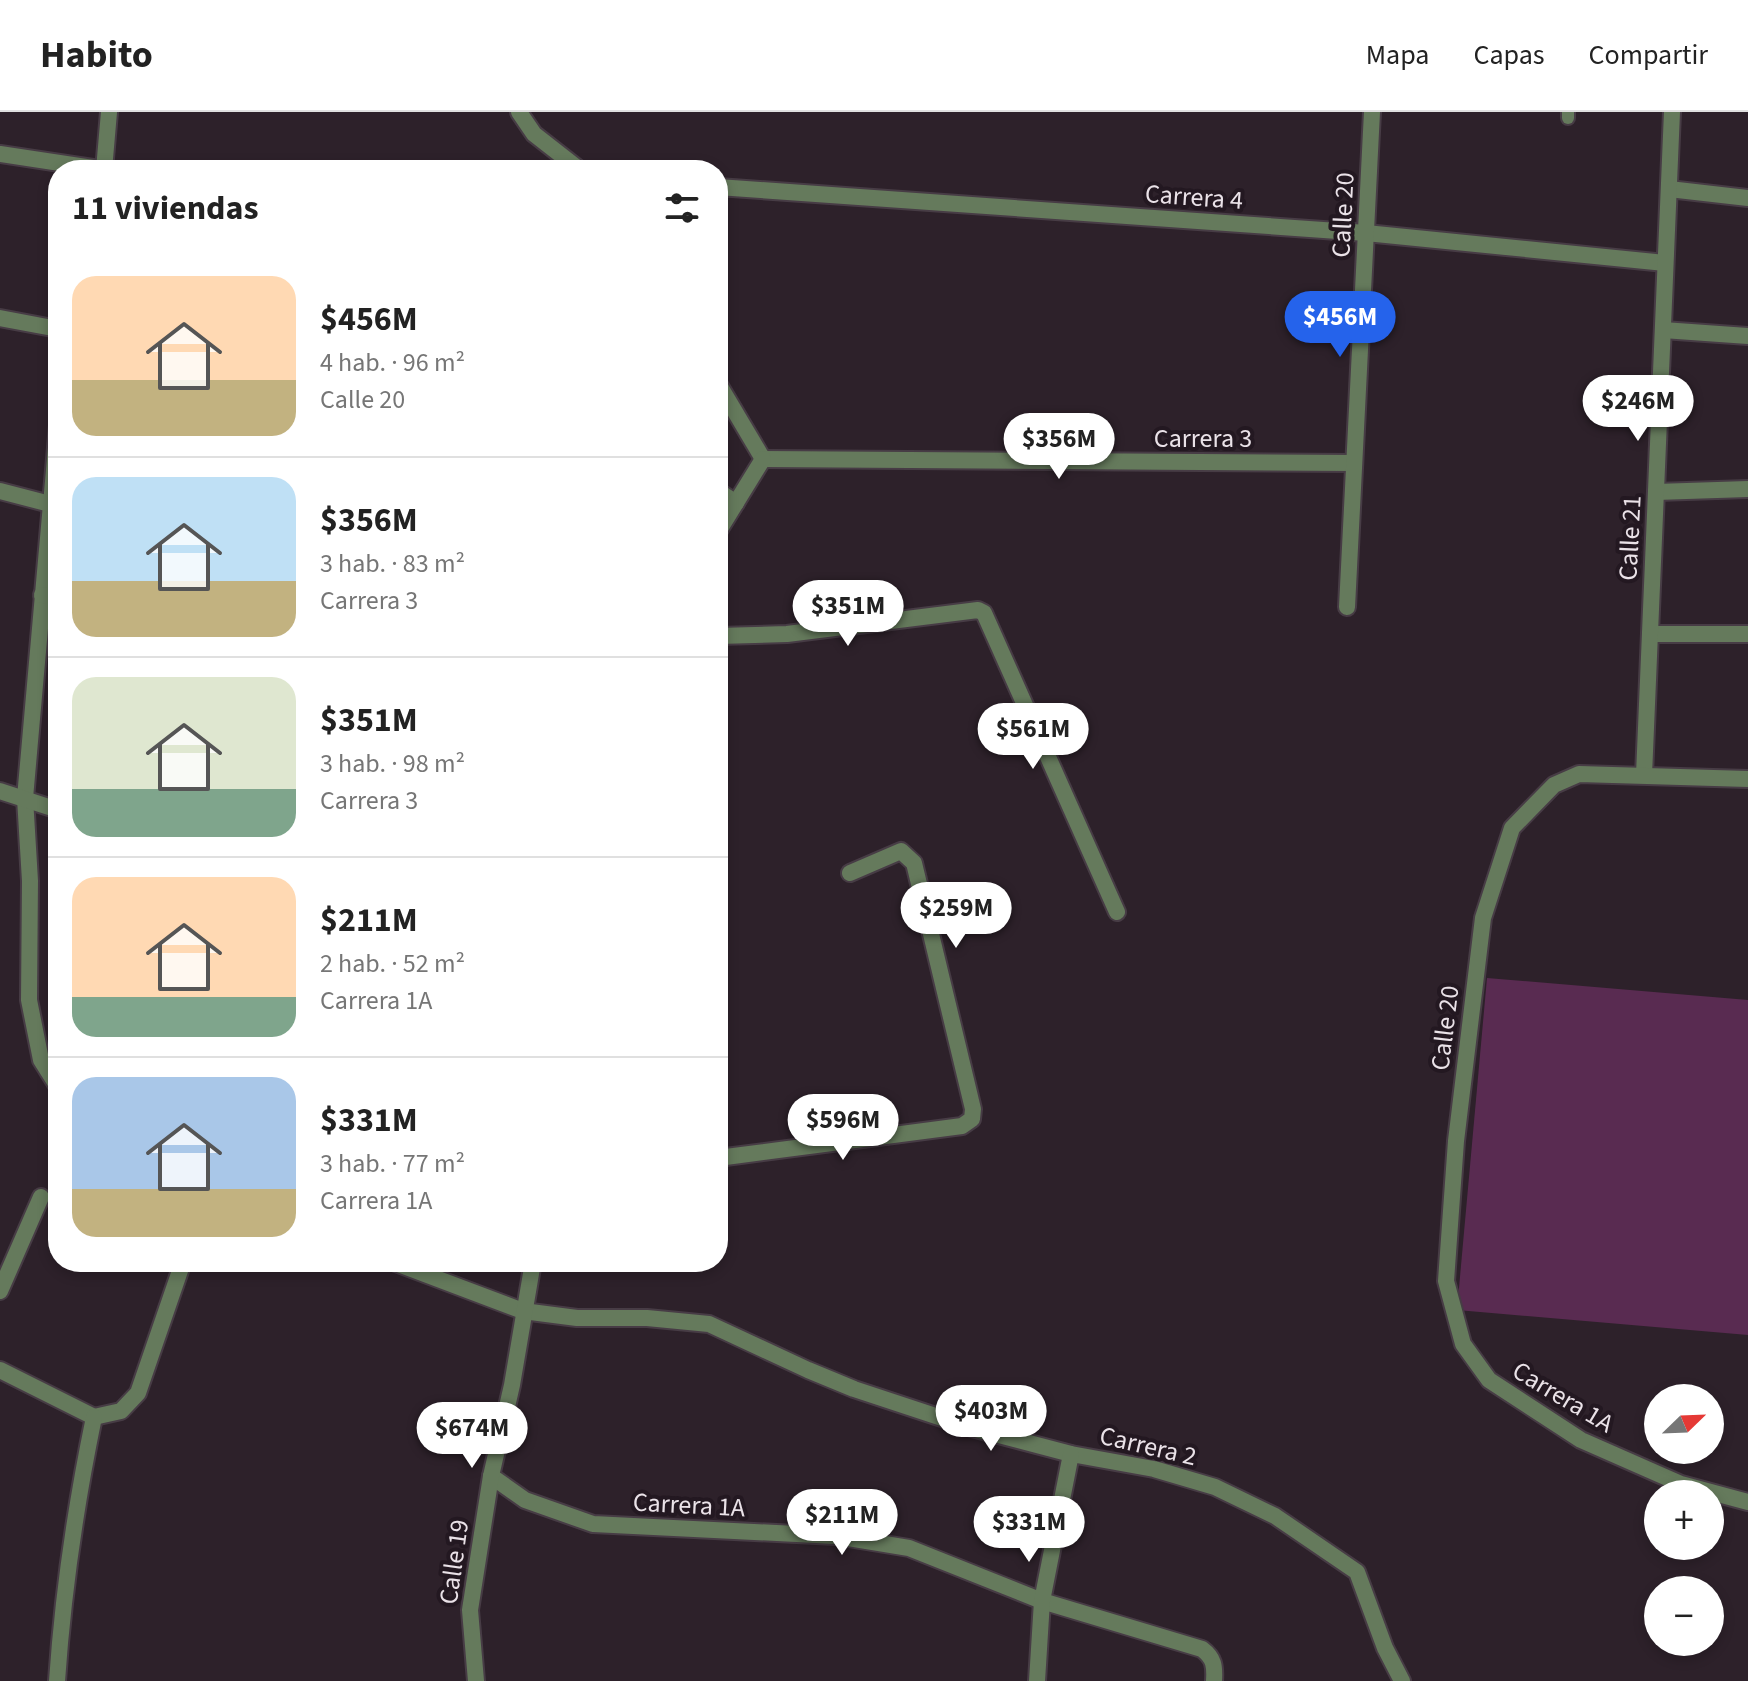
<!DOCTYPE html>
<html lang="es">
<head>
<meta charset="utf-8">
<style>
	body { margin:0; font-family:"Source Sans 3",sans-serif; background:#f2f2f2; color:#222; height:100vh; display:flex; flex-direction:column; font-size:30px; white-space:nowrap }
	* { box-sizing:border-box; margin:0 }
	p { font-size:26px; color:#767676 }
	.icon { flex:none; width:44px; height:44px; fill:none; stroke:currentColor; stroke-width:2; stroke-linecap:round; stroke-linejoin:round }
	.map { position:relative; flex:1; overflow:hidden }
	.drawer { position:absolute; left:48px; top:48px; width:680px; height:1112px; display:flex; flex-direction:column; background:#fff; border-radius:32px; box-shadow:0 4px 12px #0003 }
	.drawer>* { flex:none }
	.needle { width:52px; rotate:67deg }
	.fabs { position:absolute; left:1644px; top:1272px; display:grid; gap:16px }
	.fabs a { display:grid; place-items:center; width:80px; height:80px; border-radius:50%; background:#fff; box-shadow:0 4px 12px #0003; font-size:40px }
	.price { position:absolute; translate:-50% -68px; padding:0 18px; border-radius:28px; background:#fff; color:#222; font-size:26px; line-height:52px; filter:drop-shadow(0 2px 4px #0008) }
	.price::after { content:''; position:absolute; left:50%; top:48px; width:24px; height:18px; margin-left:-12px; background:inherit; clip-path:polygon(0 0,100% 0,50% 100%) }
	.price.active { background:#2563eb; color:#fff }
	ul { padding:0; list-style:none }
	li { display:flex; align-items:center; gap:24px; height:200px; padding:0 24px }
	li+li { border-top:2px solid #e0e0e0 }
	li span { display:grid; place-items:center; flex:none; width:224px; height:160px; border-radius:24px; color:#555 }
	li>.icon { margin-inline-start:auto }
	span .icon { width:96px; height:96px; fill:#fffc; stroke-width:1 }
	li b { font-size:34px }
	h2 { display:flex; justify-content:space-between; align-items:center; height:96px; padding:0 24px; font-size:34px }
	header { display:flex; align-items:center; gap:48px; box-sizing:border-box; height:112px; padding:0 40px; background:#fff; border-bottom:2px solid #e0e0e0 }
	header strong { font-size:38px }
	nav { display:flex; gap:44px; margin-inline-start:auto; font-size:28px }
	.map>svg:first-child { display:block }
	.green { fill:#592b51 }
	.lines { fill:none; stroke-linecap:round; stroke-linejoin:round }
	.lane-casing { stroke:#473c45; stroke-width:16 }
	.street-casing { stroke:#473c45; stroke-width:20 }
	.lane { stroke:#657a5c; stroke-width:12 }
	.street { stroke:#657a5c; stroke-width:16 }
	.labels { text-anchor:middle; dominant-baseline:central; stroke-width:8; stroke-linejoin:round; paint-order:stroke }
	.street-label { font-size:26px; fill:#eae2e8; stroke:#231821 }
</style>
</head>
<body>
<header>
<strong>Habito</strong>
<nav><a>Mapa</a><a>Capas</a><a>Compartir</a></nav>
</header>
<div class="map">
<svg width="1748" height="1569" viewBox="0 0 1748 1569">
	<rect width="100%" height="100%" fill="#2d212a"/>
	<!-- green -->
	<polygon class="green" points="1487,866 1748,888 1748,1223 1457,1198"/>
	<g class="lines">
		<defs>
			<polyline id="lane" points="1568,6 1568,0"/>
			<g id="street">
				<polyline points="519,0 534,22 580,58"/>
				<polyline points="0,42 106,58"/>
				<polyline points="104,58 109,0"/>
				<polyline points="718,75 1366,121 1665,151"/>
				<polyline points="1669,77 1748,86"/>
				<polyline points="0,206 58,217"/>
				<polyline points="1663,218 1748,224"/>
				<polyline points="718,271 763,347"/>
				<polyline points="58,313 25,686 30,769 29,888 41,948 58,975"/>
				<polyline points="763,347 1354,351"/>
				<polyline points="0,379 50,392"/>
				<polyline points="718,379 736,391"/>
				<polyline points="1656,380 1748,377"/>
				<polyline points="718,420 763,347"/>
				<polyline points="42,483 58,486"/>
				<polyline points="1347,495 1372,0"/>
				<polyline points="1650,522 1748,522"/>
				<polyline points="718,524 787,522 978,498 984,501 1117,800"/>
				<polyline points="1644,663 1672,0"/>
				<polyline points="1748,667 1579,662 1554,673 1512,716 1483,806 1456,1029 1446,1169 1463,1232 1489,1268 1581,1328 1681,1372 1748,1390"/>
				<polyline points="0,679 58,698"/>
				<polyline points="718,1046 962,1014 972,1007 973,997 914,751 901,739 850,761"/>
				<polyline points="393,1150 523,1199 577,1206 647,1206 709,1212 808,1258 854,1277 972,1316 1071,1342 1154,1357 1215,1375 1275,1404 1357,1460 1385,1536 1402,1569"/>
				<polyline points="0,1179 41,1085"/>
				<polyline points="0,1258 94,1305"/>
				<polyline points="94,1305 121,1299 138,1281 183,1150"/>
				<path d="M491,1364L525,1388L593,1412L836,1424L909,1436L1042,1489L1202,1537C1214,1546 1215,1554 1214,1569"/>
				<path d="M57,1569C63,1480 76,1392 94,1305"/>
				<polyline points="476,1569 470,1498 491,1364 512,1273 533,1150"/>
				<polyline points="1037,1569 1042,1489 1071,1342"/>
			</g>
		</defs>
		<!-- lane casing -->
		<use href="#lane" class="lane-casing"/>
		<!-- street casing -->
		<use href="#street" class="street-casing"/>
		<!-- lane -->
		<use href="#lane" class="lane"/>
		<!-- street -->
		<use href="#street" class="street"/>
	</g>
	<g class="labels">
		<!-- street labels -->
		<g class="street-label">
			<text transform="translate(1194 85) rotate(4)">Carrera 4</text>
			<text transform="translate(1343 103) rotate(-87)">Calle 20</text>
			<text x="1203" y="326">Carrera 3</text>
			<text transform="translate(1630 426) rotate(-87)">Calle 21</text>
			<text transform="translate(1445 916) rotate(-83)">Calle 20</text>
			<text transform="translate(1563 1285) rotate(31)">Carrera 1A</text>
			<text transform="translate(1148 1334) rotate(13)">Carrera 2</text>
			<text transform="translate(689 1393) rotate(3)">Carrera 1A</text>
			<text transform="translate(454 1450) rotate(-82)">Calle 19</text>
		</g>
	</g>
</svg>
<div class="fabs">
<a><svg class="needle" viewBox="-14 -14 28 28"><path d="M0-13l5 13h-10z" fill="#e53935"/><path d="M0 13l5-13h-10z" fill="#767676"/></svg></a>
<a>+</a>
<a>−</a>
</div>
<b class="price active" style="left:1340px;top:247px">$456M</b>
<b class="price" style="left:1638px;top:331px">$246M</b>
<b class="price" style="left:1059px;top:369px">$356M</b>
<b class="price" style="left:848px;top:536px">$351M</b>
<b class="price" style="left:1033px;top:659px">$561M</b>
<b class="price" style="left:956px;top:838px">$259M</b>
<b class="price" style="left:843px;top:1050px">$596M</b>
<b class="price" style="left:991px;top:1341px">$403M</b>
<b class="price" style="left:472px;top:1358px">$674M</b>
<b class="price" style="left:842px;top:1445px">$211M</b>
<b class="price" style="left:1029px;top:1452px">$331M</b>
<section class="drawer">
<h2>11 viviendas<svg class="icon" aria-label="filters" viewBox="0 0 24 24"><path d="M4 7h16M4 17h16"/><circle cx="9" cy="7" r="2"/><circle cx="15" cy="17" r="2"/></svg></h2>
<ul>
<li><span style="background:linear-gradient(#ffd9b3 65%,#c2b280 0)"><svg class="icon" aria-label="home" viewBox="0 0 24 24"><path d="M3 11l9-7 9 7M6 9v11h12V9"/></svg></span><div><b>$456M</b><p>4 hab. · 96 m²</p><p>Calle 20</p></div></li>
<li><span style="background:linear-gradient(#bfe0f5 65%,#c2b280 0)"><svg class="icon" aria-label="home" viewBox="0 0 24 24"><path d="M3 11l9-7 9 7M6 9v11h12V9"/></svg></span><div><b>$356M</b><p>3 hab. · 83 m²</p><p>Carrera 3</p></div></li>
<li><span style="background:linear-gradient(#dfe7d0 70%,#7fa58c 0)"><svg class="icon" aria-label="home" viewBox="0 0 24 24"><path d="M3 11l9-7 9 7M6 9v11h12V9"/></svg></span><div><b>$351M</b><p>3 hab. · 98 m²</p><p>Carrera 3</p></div></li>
<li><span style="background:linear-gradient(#ffd9b3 75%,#7fa58c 0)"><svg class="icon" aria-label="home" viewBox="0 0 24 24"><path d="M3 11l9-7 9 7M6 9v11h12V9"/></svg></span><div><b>$211M</b><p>2 hab. · 52 m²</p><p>Carrera 1A</p></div></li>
<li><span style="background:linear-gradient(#a9c7e8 70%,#c2b280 0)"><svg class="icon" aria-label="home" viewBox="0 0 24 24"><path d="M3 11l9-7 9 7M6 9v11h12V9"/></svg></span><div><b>$331M</b><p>3 hab. · 77 m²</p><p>Carrera 1A</p></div></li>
</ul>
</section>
</div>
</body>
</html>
